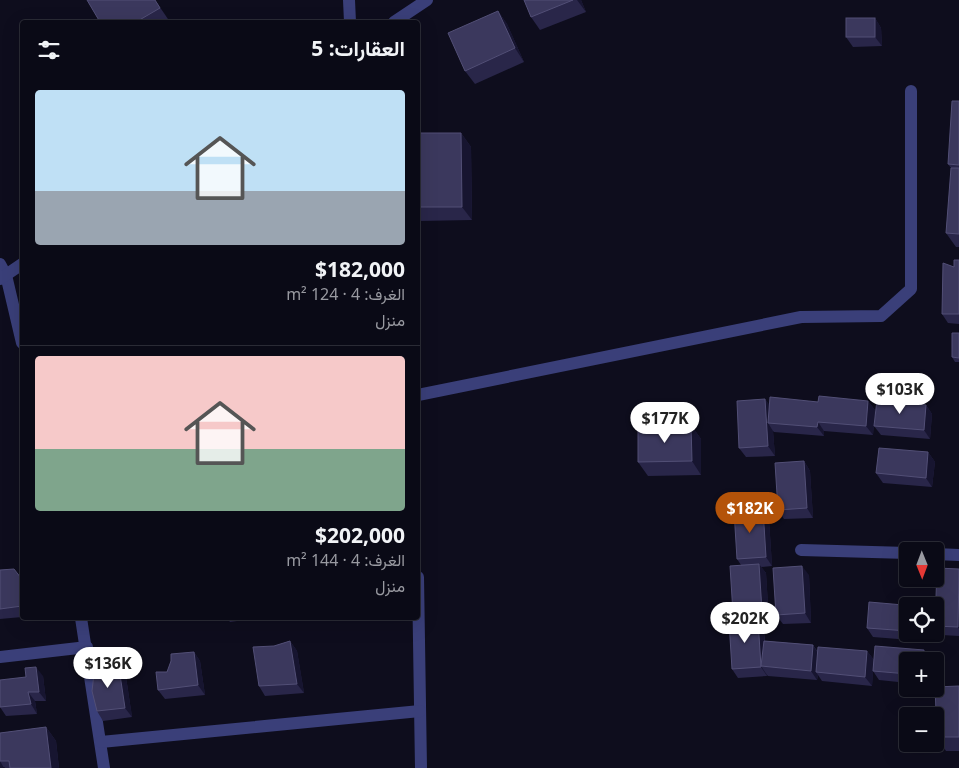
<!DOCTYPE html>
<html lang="ar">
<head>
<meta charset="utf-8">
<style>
	body { margin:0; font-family:"Noto Sans",Vazirmatn,sans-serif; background:#13131f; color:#f1f3f6; direction:rtl; height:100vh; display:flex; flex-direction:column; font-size:19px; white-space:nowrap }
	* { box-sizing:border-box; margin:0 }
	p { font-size:16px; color:#999aa1 }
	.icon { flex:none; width:28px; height:28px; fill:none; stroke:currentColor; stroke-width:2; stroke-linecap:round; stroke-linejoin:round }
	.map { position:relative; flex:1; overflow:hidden; direction:ltr }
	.side { position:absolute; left:20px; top:20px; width:400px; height:600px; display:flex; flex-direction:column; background:#0a0a16; border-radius:5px; box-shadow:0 5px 20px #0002,0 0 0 1px #2a2b35; direction:rtl }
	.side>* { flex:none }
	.needle { width:32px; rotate:179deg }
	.buttons { position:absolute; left:899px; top:542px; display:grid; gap:10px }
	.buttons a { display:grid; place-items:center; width:45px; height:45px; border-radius:5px; background:#0a0a16; box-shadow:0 5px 20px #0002,0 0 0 1px #2a2b35; font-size:25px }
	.price { position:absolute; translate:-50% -42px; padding:0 11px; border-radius:18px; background:#fff; color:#222; font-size:16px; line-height:32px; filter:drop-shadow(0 1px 2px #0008) }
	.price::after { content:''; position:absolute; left:50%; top:30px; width:15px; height:11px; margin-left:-8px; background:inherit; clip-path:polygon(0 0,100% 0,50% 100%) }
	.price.on { background:#b45309; color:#fff }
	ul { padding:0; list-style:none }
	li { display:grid; align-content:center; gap:10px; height:265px; padding:0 15px }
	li+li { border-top:1px solid #2a2b35 }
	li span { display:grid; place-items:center; height:155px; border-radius:5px; color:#555 }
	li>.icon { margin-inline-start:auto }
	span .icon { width:90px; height:90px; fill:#fffc; stroke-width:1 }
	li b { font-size:21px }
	h2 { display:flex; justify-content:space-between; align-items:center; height:60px; padding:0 15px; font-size:21px }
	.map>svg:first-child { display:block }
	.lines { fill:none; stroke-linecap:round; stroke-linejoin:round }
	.minor { stroke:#3a3f79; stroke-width:12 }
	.wall { fill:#292649 }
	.shaded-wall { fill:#171530 }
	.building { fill:#3b385d; stroke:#524f76 }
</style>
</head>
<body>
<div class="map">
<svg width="959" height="768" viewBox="0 0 959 768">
	<rect width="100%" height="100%" fill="#0e0d1d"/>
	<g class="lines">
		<!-- minor -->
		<g class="minor">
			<polyline points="349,0 350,22"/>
			<polyline points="394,22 427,0"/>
			<polyline points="0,264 6,275 22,343"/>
			<polyline points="0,279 22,264"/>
			<polyline points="418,395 801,317 881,316 911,289 911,91"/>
			<polyline points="801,550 908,553"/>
			<polyline points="935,554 959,555"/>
			<polyline points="418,577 421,768"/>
			<polyline points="81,618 104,768"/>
			<polyline points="0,657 87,647"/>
			<polyline points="101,742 420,711"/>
		</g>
	</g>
	<!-- wall -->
	<g class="wall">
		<polygon points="155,0 170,22 100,22"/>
		<polygon points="524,0 581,0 586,12 540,30 531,17"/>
		<polygon points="498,11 507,24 524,62 475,84 465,71"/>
		<polygon points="875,18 881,28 882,46 853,47 846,37"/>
		<polygon points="959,101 959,247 956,247 946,233 951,168 948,164"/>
		<polygon points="418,133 461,133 471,147 472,220 418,221"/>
		<polygon points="959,260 959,324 948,323 942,314 954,267"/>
		<polygon points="959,333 959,362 955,362 952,357"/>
		<polygon points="765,399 769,405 818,402 868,401 875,410 873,435 824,431 824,436 774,432 773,431 775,456 746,457 739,448"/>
		<polygon points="926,405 932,414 930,439 881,435 874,426"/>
		<polygon points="691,425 701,439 701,475 648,476 638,462"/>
		<polygon points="928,452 935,462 932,487 883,483 876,473"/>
		<polygon points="804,461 810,471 813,518 784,519 778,510"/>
		<polygon points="763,509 769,519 772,566 761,567 766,573 769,621 759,621 764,629 765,641 813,645 818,652 867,651 874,660 931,659 908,661 908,683 879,680 873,671 872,686 822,681 818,675 817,680 768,676 767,675 767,676 738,678 732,669 739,621 733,613 741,565 737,559"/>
		<polygon points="14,569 22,580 22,617 0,619 0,570"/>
		<polygon points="959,569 959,636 942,635 935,626"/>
		<polygon points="809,575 811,623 783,624 776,615"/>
		<polygon points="908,606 908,634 923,634 923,641 873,637 867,628"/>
		<polygon points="227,618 258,618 230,622"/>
		<polygon points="290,641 297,651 304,693 265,696 259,686 274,646"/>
		<polygon points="194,652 200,661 205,695 165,699 158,690 167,672 171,661"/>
		<polygon points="119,668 126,677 132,717 103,721 97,711 108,669"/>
		<polygon points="43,676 46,701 35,701 37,714 6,716 0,707 26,677"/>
		<polygon points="959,686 959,751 946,751 937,737"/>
		<polygon points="46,727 56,741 59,768 5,768 4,767 0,768 0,733"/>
	</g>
	<!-- shaded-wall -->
	<g class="shaded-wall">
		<polygon points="577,0 581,0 586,12"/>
		<polygon points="498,11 507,24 524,62 515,48"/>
		<polygon points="875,18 881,28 882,46 875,37"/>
		<polygon points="461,133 471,147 472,220 462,207"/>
		<polygon points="765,399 772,408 768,423 773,431 775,456 768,446"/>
		<polygon points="868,401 875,410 873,435 866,426"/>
		<polygon points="926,405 932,414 930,439 924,430"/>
		<polygon points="818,422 824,431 824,436 817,427"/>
		<polygon points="691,425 701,439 701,475 692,461"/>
		<polygon points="928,452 935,462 932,487 926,478"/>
		<polygon points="804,461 810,471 813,518 807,508"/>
		<polygon points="763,509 769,519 772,566 766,557"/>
		<polygon points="759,564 766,573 769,621 762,611"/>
		<polygon points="802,566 809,575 811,623 805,613"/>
		<polygon points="959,588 959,629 958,627"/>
		<polygon points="758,620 764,629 766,667 761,666 767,675 767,676 761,667"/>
		<polygon points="918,634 923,634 923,641"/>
		<polygon points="290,641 297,651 304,693 297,684"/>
		<polygon points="813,645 819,655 816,672 818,675 817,680 811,671"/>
		<polygon points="924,650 931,659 931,661 923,661"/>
		<polygon points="867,651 874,660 872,686 865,677"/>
		<polygon points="194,652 200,661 205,695 198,685"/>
		<polygon points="36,667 43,676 46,701 39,692"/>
		<polygon points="119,668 126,677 132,717 125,708"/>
		<polygon points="28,692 35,701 37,714 31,704"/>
		<polygon points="46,727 56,741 59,768 51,768"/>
		<polygon points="0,759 0,761 4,768 0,768"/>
	</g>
	<!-- building -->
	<g class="building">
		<polygon points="87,0 155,0 160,8 136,22 100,22"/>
		<polygon points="524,0 573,0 531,17"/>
		<polygon points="498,11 515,48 465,71 448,33"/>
		<rect x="846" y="18" width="29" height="19"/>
		<polygon points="952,101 959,101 959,165 948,164"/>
		<polygon points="418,133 461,133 462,207 418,207"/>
		<polygon points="951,168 959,168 959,234 946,233"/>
		<polygon points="954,260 959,260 959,314 942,314 943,263 954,267"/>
		<polygon points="952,333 959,333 959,358 952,357"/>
		<polygon points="819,396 868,401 866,426 818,422 817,427 768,423 770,397 818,402"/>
		<polygon points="765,399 768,446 739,448 737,401"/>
		<polygon points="877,400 926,405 924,430 874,426"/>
		<polygon points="691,425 692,461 638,462 638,426"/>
		<polygon points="879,448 928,452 926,478 876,473"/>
		<polygon points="804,461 807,508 778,510 775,463"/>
		<polygon points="763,509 766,557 737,559 734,511"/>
		<polygon points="759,564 762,611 733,613 730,566"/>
		<polygon points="802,566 805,613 776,615 773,568"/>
		<polygon points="937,568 959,569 958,627 935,626"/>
		<polygon points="14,569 21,578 22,584 22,595 20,595 22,606 0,609 0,570"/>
		<polygon points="869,602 915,606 908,606 908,631 867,628"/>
		<polygon points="758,620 761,667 732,669 729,622"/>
		<polygon points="290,641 297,684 259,686 253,647 274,646"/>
		<polygon points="764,641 813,645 811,671 761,666"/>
		<polygon points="875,646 924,650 923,661 908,661 908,674 873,671"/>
		<polygon points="818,647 867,651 865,677 816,672"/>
		<polygon points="194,652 198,685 158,690 156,672 167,672 171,661 171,654"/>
		<polygon points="105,664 105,670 119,668 125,708 97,711 92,691 95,665"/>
		<polygon points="36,667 39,692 28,692 31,704 0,707 0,680 26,677 25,668"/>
		<polygon points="959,686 959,737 937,737 935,687"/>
		<polygon points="46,727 51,768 10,768 9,761 0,761 0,733"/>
	</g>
</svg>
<div class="buttons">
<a><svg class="needle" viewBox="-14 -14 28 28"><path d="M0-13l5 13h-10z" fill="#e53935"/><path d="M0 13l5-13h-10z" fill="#999aa1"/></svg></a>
<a><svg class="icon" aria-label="locate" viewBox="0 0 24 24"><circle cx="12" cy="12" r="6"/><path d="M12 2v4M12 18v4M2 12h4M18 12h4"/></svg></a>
<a>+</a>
<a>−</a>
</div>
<b class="price" style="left:900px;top:415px">$103K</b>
<b class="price" style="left:665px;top:444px">$177K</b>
<b class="price on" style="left:750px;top:534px">$182K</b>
<b class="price" style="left:745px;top:644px">$202K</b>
<b class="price" style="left:108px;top:689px">$136K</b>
<section class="side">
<h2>العقارات: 5<svg class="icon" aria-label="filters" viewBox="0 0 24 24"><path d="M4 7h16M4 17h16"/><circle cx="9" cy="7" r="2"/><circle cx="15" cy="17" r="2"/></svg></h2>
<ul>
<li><span style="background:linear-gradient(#bfe0f5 65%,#9aa5b1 0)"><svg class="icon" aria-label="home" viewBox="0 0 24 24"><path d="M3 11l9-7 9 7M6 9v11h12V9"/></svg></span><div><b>$182,000</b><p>الغرف: 4 · 124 m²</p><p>منزل</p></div></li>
<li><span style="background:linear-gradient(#f6c9c9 60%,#7fa58c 0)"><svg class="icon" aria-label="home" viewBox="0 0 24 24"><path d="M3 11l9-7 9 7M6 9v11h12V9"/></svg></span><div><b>$202,000</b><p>الغرف: 4 · 144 m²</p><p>منزل</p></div></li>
</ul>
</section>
</div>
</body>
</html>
